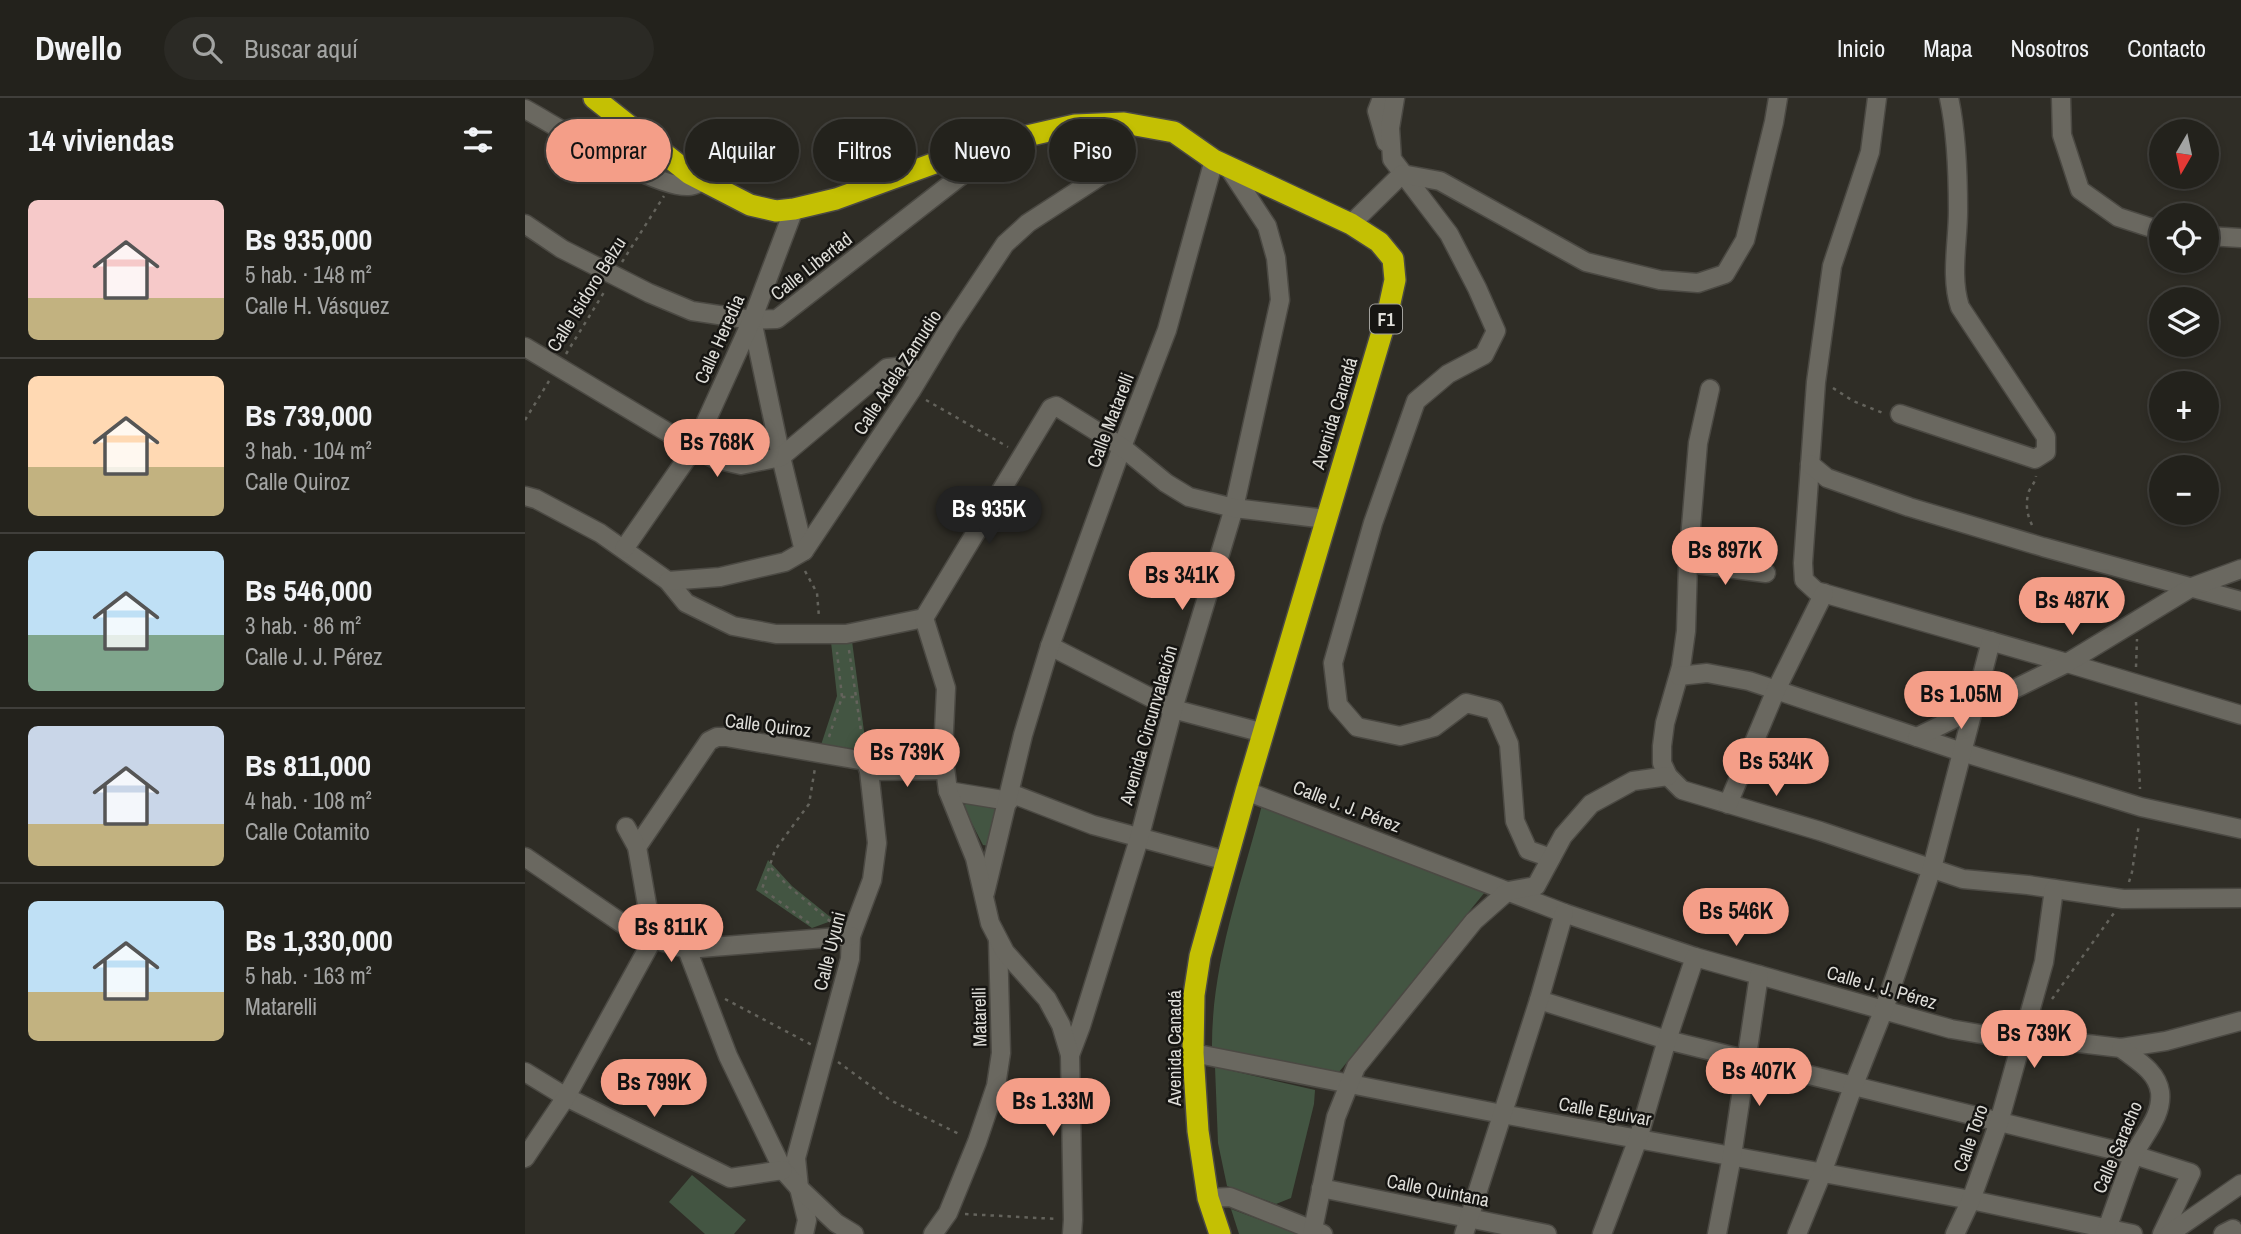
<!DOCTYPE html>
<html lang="es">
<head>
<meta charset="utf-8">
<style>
	body { margin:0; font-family:"Archivo Narrow",sans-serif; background:#2b2a25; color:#f1f3f6; height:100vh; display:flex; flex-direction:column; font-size:26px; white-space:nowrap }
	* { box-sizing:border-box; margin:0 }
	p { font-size:23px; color:#a3a4a3 }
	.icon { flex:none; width:38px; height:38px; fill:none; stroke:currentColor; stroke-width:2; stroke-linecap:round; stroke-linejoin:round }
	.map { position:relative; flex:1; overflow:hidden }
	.side { display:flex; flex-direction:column; background:#23221c; width:525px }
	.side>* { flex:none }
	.top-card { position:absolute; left:21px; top:21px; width:665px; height:63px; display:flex; gap:14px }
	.needle { width:46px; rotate:189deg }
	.fabs { position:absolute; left:1624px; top:21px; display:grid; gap:14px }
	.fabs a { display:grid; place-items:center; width:70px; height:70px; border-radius:50%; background:#23221c; box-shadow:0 4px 10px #0003,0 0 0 2px #403f3b; font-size:35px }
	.price { position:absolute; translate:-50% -60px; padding:0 16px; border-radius:24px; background:#f49e88; color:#111; font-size:23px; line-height:46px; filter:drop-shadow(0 2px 4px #0008) }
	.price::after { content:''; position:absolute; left:50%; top:42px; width:21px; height:16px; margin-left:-10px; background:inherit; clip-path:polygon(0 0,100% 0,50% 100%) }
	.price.selected { background:#222; color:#fff }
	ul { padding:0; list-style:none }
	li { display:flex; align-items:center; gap:21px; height:175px; padding:0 28px }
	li+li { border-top:2px solid #403f3b }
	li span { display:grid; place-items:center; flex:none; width:196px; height:140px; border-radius:10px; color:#555 }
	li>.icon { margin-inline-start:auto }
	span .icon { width:84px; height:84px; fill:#fffc; stroke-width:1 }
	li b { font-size:30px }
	h2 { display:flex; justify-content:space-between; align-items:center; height:84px; padding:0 28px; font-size:30px }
	.pill { padding:0 24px; border-radius:32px; background:#23221c; box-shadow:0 4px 10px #0003,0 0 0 2px #403f3b; font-size:24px; line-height:63px }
	.pill.selected { background:#f49e88; color:#111 }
	header { display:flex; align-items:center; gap:42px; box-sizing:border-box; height:98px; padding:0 35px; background:#23221c; border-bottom:2px solid #403f3b }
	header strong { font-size:33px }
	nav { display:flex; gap:38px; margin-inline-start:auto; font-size:24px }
	.search { width:490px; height:63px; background:#2b2a25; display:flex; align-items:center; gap:18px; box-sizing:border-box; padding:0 24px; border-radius:38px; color:#a3a4a3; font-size:26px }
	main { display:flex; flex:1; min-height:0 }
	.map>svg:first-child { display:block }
	.green { fill:#435542 }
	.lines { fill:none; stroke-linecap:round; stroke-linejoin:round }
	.minor-casing { stroke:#4b4943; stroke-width:21 }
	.highway-casing { stroke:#4b4943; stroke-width:24 }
	.path { stroke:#64635c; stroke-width:2.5; stroke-dasharray:3.5 5; stroke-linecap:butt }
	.minor { stroke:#6a6860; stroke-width:18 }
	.highway { stroke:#c4c003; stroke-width:21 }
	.labels { text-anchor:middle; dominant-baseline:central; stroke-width:5; stroke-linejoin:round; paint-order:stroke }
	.shield { fill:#161512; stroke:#a2a19d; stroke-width:2 }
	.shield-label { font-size:18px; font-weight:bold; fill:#deddd8 }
	.street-label { font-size:19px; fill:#deddd8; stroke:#161512 }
</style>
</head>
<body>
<header>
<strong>Dwello</strong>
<div class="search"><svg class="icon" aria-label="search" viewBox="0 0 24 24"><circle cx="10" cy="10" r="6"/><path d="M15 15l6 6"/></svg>Buscar aquí</div>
<nav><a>Inicio</a><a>Mapa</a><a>Nosotros</a><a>Contacto</a></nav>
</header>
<main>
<section class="side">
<h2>14 viviendas<svg class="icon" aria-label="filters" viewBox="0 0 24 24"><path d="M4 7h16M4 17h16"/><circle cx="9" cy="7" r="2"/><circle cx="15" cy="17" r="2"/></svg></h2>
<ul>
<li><span style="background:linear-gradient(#f6c9c9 70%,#c2b280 0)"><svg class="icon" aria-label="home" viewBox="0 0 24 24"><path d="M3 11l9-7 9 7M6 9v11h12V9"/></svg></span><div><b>Bs 935,000</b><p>5 hab. · 148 m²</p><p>Calle H. Vásquez</p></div></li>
<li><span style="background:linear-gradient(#ffd9b3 65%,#c2b280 0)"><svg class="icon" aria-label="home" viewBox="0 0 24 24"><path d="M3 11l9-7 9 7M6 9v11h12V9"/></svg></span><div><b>Bs 739,000</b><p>3 hab. · 104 m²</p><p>Calle Quiroz</p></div></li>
<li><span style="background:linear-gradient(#bfe0f5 60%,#7fa58c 0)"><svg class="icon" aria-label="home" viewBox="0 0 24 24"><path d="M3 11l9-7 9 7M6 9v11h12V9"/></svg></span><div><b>Bs 546,000</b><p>3 hab. · 86 m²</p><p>Calle J. J. Pérez</p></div></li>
<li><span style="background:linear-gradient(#c9d6e8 70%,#c2b280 0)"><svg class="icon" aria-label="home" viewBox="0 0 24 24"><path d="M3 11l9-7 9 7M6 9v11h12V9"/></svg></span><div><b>Bs 811,000</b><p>4 hab. · 108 m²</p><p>Calle Cotamito</p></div></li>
<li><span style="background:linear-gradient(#bfe0f5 65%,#c2b280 0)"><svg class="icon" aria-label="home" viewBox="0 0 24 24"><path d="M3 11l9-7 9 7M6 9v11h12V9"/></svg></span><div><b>Bs 1,330,000</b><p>5 hab. · 163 m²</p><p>Matarelli</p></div></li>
</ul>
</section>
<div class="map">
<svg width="1716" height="1136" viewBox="0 0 1716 1136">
	<rect width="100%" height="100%" fill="#2f2d26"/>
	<!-- green -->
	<g class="green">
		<polygon points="327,543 342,656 296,647 312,598 306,544"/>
		<polygon points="441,704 473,707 464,748 458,747 439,710"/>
		<path d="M737,707L960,794L814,974L687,951C686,868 716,787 737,707Z"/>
		<polygon points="243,762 267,788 309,822 287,830 231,792"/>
		<polygon points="690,969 790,992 789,1006 766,1100 751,1106 702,1088 693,1045"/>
		<polygon points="167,1077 221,1122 209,1136 180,1136 144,1104"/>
		<polygon points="706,1111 773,1136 714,1136"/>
	</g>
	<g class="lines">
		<defs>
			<g id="minor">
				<polyline points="857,0 852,13 861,44"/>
				<polyline points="870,0 865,30 867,61 924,136 952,190 971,233 959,257 923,276 891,303 848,425 808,565 813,607 832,629 875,638 909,629 941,605 969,612 984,646 990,723 1003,752 1026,760"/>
				<polyline points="1352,0 1345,54 1307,168 1291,284 1278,465 1279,482 1291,493 1542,565 1716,617"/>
				<polyline points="1536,0 1537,37 1555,92 1593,119 1636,133"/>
				<path d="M0,11C33,29 131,91 164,88C169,88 175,84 179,83"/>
				<polyline points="0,126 37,151 124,195 167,213 227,222 252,221 437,77 454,49"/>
				<polyline points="826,126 877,76 915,83 1061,164 1135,182 1173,185 1200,176 1220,142 1249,24 1253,0"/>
				<polyline points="1682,138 1716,140"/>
				<polyline points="227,222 256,359 279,453"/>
				<polyline points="0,249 169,350 190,361 216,367 256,359 362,270 381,268 397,274"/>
				<polyline points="1185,291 1173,345 1163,465 1161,533 1156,569 1140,625 1137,648 1137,665 1143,678 1157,692 1295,733 1438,781 1503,787 1598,801 1716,800"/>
				<path d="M1375,316L1510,361L1521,354V339L1435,209C1425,179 1433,144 1433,113C1433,76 1432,36 1424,0"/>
				<polyline points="1285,366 1302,380 1384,409 1518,449 1716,503"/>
				<polyline points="0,398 11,401 75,435 143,483 161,505 208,528 251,536 321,536 399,520"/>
				<polyline points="99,451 169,350 227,222 269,111"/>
				<polyline points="1163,465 1241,475"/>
				<polyline points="143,483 195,479 260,464 279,453 386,293 424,230 480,146 503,125 577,77 586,61 599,25"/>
				<polyline points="525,548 648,611 739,635"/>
				<polyline points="1154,578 1182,575 1224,583 1437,654 1616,709 1716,731"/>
				<polyline points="1392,639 1542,565 1667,489 1716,471"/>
				<polyline points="344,673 419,672"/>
				<polyline points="423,693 484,703"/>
				<polyline points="721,693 1039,815 1170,859 1426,931 1479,940 1512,940 1596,950 1641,943 1716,923"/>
				<polyline points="485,695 568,727 702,763"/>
				<polyline points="1203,706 1251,592 1299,495"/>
				<polyline points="112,749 184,643 192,639 201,639 340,663 344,673 352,745 347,782 326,838 325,861 271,1060 274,1090 282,1122 279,1136"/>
				<polyline points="0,759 98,826 128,841 162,851 326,838"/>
				<polyline points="460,795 498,637 525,548 597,349 642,232 689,62"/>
				<polyline points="162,851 203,958 258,1072 274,1090 311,1125 329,1136"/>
				<polyline points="1014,902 1142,942 1609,1057 1666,1075 1637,1136"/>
				<polyline points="668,955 977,1016 1446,1102 1608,1136"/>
				<polyline points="545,957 556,928 614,741 648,611 709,410 755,202 751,160 742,128 704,70"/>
				<polyline points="0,974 41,999 205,1080 258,1072"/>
				<polyline points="0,1060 41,999 128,841 112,749 101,729"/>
				<polyline points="796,1090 1022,1136"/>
				<polyline points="683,1100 705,1099 798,1136"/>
				<polyline points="408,1136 423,1115 452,1044 471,988 476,955 473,842"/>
				<polyline points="547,1136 548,1122 545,957 536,927 522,901 480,854 465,825 450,760 423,693 418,654 421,590 399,520 526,310 531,308 597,349 641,385 664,399 709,410 801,421"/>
				<polyline points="787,1136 811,1019 831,969 949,823 983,793 1011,788 1038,738 1066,706 1108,683 1143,678"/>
				<polyline points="939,1136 1014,902 1039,815"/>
				<polyline points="1077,1136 1113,1041 1142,942 1170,859"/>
				<polyline points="1192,1136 1207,1058 1234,877"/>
				<polyline points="1272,1136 1297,1075 1328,989 1359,911 1407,770 1466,543"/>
				<polyline points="1430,1136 1446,1102 1474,1024 1519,864 1529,791"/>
				<path d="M1580,1136C1590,1110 1598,1084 1608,1059C1617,1038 1638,1019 1635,994C1632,973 1611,962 1596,950"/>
				<polyline points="1644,1136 1716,1086"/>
				<polyline points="1698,1136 1708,1131"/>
			</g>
			<polyline id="highway" points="69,0 165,76 225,107 251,113 269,111 311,101 454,49 550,27 599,25 649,34 689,62 826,126 854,144 868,161 870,182 863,214 721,693 675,858 669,897 668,955 673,1033 683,1100 695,1136"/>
		</defs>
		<!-- minor casing -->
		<use href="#minor" class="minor-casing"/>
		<!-- highway casing -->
		<use href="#highway" class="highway-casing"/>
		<!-- path -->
		<g class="path">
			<polyline points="97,164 139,98"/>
			<polyline points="41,256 81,191"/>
			<polyline points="1308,290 1328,303 1358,315"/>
			<polyline points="401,302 483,349"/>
			<polyline points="0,322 24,283"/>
			<path d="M1507,427C1502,417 1500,405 1504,393C1507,387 1510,385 1511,378"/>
			<polyline points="280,473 292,495 294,519"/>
			<polyline points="324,552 338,646"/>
			<polyline points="1611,569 1612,541"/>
			<polyline points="317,599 331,599"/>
			<polyline points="1611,604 1615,691"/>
			<polyline points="304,639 317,599 312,554"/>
			<polyline points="246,770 262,787 306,824"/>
			<polyline points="1604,784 1607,774 1614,726"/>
			<polyline points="284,825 237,791 250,752 284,706 290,670"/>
			<polyline points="200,901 287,947"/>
			<polyline points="1527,901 1589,815"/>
			<polyline points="313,964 365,1002 436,1037"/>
			<polyline points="440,1116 532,1121"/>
		</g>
		<!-- minor -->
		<use href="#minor" class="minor"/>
		<!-- highway -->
		<use href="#highway" class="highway"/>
	</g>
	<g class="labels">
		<!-- shield labels -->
		<rect class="shield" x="845" y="206.5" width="32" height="29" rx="5"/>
		<g class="shield-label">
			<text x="861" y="221">F1</text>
		</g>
		<!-- street labels -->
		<g class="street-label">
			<text transform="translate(286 168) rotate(-38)">Calle Libertad</text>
			<text transform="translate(61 196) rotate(-58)">Calle Isidoro Belzu</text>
			<text transform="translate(194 241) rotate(-66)">Calle Heredia</text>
			<text transform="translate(372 274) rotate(-57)">Calle Adela Zamudio</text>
			<text transform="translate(809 315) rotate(-73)">Avenida Canadá</text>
			<text transform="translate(585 322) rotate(-69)">Calle Matarelli</text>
			<text transform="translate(243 627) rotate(7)">Calle Quiroz</text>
			<text transform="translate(623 627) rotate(-74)">Avenida Circunvalación</text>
			<text transform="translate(822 708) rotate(21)">Calle J. J. Pérez</text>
			<text transform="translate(304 853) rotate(-76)">Calle Uyuni</text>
			<text transform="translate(1357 889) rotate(16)">Calle J. J. Pérez</text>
			<text transform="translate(454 919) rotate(-91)">Matarelli</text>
			<text transform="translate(649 950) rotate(-90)">Avenida Canadá</text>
			<text transform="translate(1080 1013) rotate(10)">Calle Eguivar</text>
			<text transform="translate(1445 1040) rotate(-71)">Calle Toro</text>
			<text transform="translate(1592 1049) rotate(-67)">Calle Saracho</text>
			<text transform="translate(913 1092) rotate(11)">Calle Quintana</text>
		</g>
	</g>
</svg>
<div class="fabs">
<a><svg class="needle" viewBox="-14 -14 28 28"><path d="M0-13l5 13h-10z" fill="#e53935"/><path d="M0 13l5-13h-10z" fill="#a3a4a3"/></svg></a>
<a><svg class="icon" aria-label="locate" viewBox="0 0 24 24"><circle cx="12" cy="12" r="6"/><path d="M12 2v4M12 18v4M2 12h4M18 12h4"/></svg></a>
<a><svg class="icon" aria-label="layers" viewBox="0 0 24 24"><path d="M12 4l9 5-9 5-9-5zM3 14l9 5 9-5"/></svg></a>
<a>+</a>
<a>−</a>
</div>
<b class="price" style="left:192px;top:381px">Bs 768K</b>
<b class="price selected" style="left:464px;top:448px">Bs 935K</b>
<b class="price" style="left:1200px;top:489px">Bs 897K</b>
<b class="price" style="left:657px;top:514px">Bs 341K</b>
<b class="price" style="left:1547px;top:539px">Bs 487K</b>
<b class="price" style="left:1436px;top:633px">Bs 1.05M</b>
<b class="price" style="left:382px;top:691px">Bs 739K</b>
<b class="price" style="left:1251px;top:700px">Bs 534K</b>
<b class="price" style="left:1211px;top:850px">Bs 546K</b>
<b class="price" style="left:146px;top:866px">Bs 811K</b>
<b class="price" style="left:1509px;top:972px">Bs 739K</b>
<b class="price" style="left:1234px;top:1010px">Bs 407K</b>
<b class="price" style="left:129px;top:1021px">Bs 799K</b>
<b class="price" style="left:528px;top:1040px">Bs 1.33M</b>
<div class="top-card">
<a class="pill selected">Comprar</a>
<a class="pill">Alquilar</a>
<a class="pill">Filtros</a>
<a class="pill">Nuevo</a>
<a class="pill">Piso</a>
</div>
</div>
</main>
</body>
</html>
